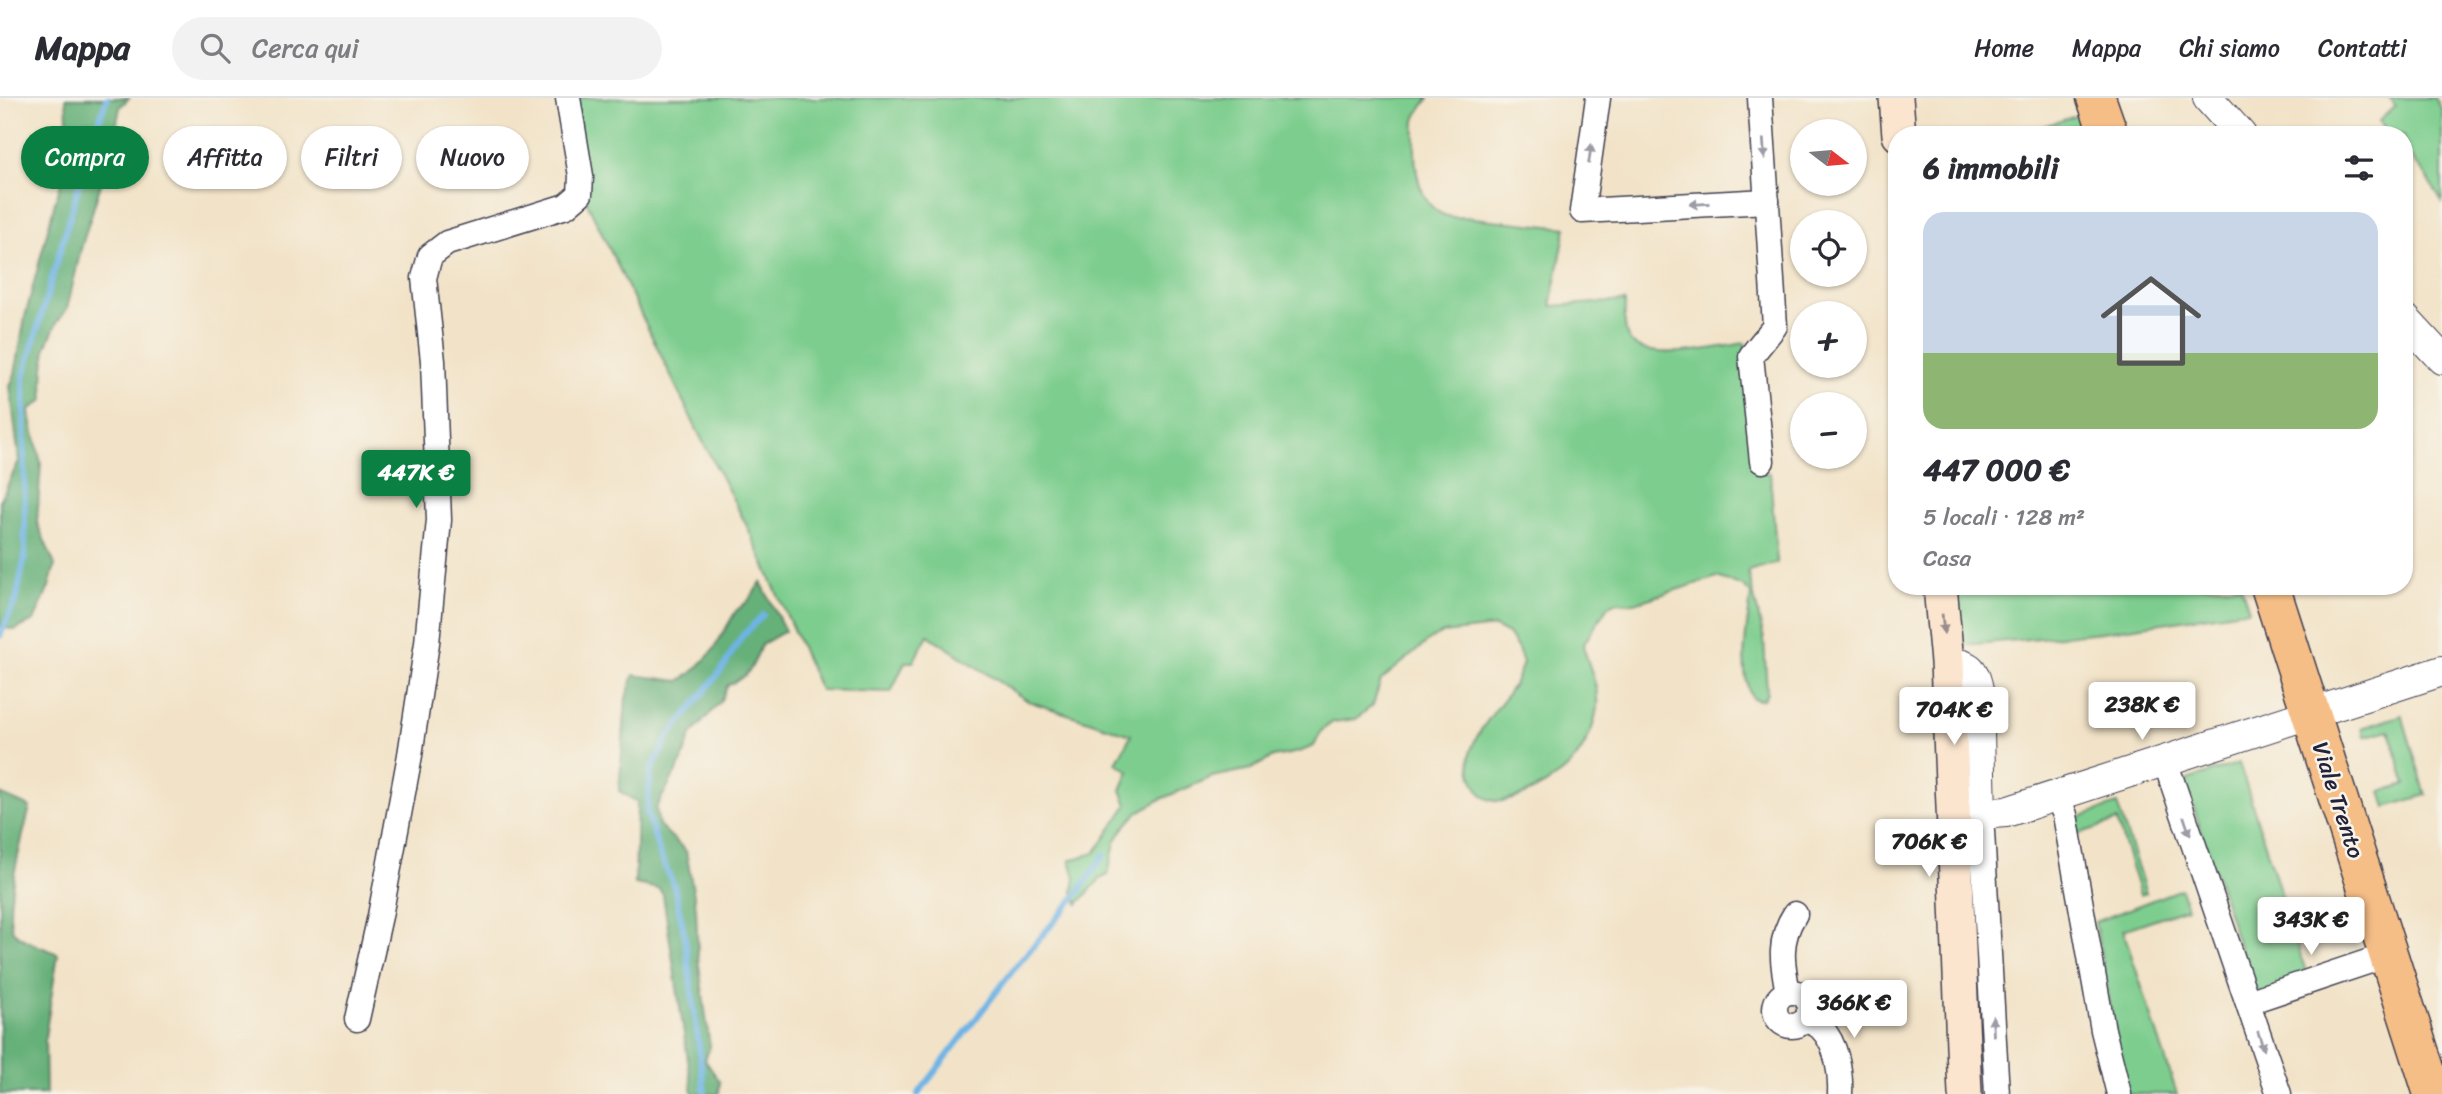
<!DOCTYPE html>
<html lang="it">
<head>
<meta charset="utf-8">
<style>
	body { margin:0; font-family:Sriracha,sans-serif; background:#f2f2f3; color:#2b2b33; height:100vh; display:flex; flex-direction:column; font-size:26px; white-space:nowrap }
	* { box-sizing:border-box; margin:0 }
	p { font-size:23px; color:#7c7c81 }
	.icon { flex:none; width:38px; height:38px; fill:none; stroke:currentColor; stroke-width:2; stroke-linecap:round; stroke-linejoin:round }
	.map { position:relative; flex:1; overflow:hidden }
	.sheet { position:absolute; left:1888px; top:28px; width:525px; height:469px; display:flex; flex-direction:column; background:#fff; border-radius:28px; box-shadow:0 2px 5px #0004 }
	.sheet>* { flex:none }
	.hud { position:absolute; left:21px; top:28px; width:665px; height:63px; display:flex; gap:14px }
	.needle { width:46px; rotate:106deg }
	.controls { position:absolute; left:1790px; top:21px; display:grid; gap:14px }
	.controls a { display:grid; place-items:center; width:77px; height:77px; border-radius:50%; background:#fff; box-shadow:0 2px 5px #0004; font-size:35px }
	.price { position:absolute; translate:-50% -60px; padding:0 16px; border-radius:7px; background:#fff; color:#222; font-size:23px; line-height:46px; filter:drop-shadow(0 2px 4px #0008) }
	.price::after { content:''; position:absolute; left:50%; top:42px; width:21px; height:16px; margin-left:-10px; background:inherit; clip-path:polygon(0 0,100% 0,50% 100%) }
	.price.active { background:#0b8043; color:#fff }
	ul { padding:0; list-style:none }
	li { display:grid; align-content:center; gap:14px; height:371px; padding:0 35px }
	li+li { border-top:2px solid #e1e1e2 }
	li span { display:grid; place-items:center; height:217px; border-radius:21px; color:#555 }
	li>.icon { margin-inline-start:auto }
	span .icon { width:126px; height:126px; fill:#fffc; stroke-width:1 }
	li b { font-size:30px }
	h2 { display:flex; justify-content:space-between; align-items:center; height:84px; padding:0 35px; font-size:30px }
	.pill { padding:0 24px; border-radius:32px; background:#fff; box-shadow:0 2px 5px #0004; font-size:24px; line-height:63px }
	.pill.active { background:#0b8043; color:#fff }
	header { display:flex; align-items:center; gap:42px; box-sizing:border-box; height:98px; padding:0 35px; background:#fff; border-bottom:2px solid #e1e1e2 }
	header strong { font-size:33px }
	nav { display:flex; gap:38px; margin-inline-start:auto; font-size:24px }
	.search { width:490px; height:63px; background:#f2f2f3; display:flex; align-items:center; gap:18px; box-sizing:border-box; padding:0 24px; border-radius:38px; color:#7c7c81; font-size:26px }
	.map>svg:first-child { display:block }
	.green { fill:#7dcd8e; stroke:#507864; stroke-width:2 }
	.forest { fill:#66b079; stroke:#44695a; stroke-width:2 }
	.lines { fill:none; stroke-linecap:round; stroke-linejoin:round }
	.stream { stroke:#6eb4e5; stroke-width:6 }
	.minor-casing { stroke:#413f50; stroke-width:27 }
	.tertiary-casing { stroke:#413f50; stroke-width:32 }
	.secondary-casing { stroke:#413f50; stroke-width:36 }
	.primary-casing { stroke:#413f50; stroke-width:41 }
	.minor { stroke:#fff; stroke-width:24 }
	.tertiary { stroke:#fff; stroke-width:30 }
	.secondary { stroke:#fbe5cf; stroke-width:33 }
	.primary { stroke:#f6be87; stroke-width:38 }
	.oneway { fill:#9c9ca7 }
	.oneway2 { fill:#998d8c }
	.labels { text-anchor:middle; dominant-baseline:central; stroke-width:5; stroke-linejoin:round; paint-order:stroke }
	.street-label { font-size:23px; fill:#22223b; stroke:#f7f3e8 }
</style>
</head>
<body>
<header>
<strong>Mappa</strong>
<div class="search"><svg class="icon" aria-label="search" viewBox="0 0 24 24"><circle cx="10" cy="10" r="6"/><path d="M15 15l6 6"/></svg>Cerca qui</div>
<nav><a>Home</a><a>Mappa</a><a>Chi siamo</a><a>Contatti</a></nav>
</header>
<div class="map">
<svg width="2442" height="996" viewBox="0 0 2442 996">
	<rect width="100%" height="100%" fill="#f7f3e8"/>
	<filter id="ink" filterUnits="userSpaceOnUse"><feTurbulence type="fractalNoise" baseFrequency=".0143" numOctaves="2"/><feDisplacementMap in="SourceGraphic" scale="14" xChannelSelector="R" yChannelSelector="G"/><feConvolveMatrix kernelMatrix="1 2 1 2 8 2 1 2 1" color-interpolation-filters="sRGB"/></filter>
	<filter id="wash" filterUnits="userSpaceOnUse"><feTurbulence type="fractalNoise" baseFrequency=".00686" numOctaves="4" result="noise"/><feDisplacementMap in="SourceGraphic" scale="28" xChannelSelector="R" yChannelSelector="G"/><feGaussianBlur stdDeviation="1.57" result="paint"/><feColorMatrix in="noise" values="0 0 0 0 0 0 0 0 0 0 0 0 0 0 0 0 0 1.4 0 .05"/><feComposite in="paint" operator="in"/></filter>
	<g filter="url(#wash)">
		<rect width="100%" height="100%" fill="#f2e3c8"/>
		<!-- green -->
		<g class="green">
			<path d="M577,0H1429C1424,7 1417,14 1415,23C1414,29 1415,38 1415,45C1414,77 1422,124 1464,119L1566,130L1551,208L1625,203C1625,215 1623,231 1629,241C1643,266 1721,249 1745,245L1757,375H1770L1777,465L1748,473L1764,541L1767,595L1763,601L1758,602L1752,600C1737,569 1748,529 1751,496L1743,488L1717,479L1635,505L1617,504L1608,508L1583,547C1588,568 1599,586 1597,609C1594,631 1586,649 1571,666C1558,681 1512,709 1491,702C1481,699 1475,687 1472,678C1470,670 1468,660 1471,652C1479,629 1499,610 1512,589C1517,582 1520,573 1523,565L1518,551L1508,536L1495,529L1443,535L1432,540L1381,582L1373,607L1356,621L1333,624L1322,632L1314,648L1299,654L1273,659L1251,671L1212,679L1161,701L1137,715L1122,732L1115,744L1108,777L1100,781L1078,806L1073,794L1075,779L1070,762L1095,755L1127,707L1121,692L1129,673L1116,665L1131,637L1028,603L928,537L913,564H905L891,594L820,592L749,432L698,334L583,96Z"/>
			<polygon points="2389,0 2435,0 2442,13 2442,104 2426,77 2405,53 2404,37 2391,37 2379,23 2395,8"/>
			<polygon points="2079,17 2085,37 2015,37"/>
			<polygon points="1951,488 2241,488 2249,512 2102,534 1954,548"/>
			<polygon points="2402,617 2426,697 2386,709 2381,694 2406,686 2389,632 2364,639 2362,630"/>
			<polygon points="2239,665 2308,880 2255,897 2185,683"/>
			<polygon points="2117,706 2146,795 2140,797 2117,723 2075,737 2076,722 2079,719"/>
			<polygon points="2181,791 2187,810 2123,832 2177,996 2126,996 2095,824"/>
		</g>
		<!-- forest -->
		<g class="forest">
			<polygon points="66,0 129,0 120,9 117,25 109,39 109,60 82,147 67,211 57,224 46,249 43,283 44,302 29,312 41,365 37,425 55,467 49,489 34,523 15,532 0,529 0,403 19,363 10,288 15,276 25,219 56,100 69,64"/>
			<path d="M761,484L785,533L761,547C753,569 750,578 728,587L720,604L691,637L682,663L656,710L659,727L686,753L696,809L698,859L710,949L705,962L720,984L719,996H693L663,797L659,791L635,786L637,704L619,693L626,600L634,577L679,583L694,573L712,554L736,513L748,503Z"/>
			<path d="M0,696L30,709C24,734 1,814 14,834C20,842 47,851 58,856L45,939L46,996H0Z"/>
		</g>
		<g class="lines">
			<!-- stream -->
			<g class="stream">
				<polyline points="0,538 16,502 25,459 24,278 88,55 107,0"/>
				<polyline points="705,996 685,839 674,788 660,757 647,714 651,673 667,641 723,570 742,538 763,517"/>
				<polyline points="918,996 1018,866 1075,799 1104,757"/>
			</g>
		</g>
	</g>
	<g filter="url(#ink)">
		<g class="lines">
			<defs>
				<g id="minor">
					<polyline points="1598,0 1582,113 1767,103"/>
					<polyline points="1760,0 1775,228 1751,258 1762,363"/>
					<polyline points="2165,663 2279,996"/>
					<polyline points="2057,698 2065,717 2103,932 2119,996"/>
					<polyline points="1981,716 1997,996"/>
					<circle cx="1792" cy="911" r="17"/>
					<path d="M1788,894C1782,865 1778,842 1795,816"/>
					<polyline points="2248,904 2388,857"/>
					<polyline points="357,921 380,818 410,657 427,545 439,422 433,263 424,180 430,158 447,145 566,108 580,96 581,78 568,0"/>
					<path d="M1806,922C1811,924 1818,927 1821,930C1837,946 1841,975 1840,996"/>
				</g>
				<g id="tertiary">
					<polyline points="2208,0 2241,37"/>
					<polyline points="2404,220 2442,261"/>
					<path d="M1947,564C1969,567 1973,569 1978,591L1981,716L2006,714L2442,573"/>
				</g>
				<g id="secondary">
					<polyline points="1896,0 1899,37"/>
					<polyline points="1940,488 1947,564 1965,996"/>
				</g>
				<g id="primary">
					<polyline points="2096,0 2109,37"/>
					<polyline points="2270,488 2433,996"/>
				</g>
			</defs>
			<!-- minor casing -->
			<use href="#minor" class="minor-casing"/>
			<!-- tertiary casing -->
			<use href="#tertiary" class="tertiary-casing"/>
			<!-- secondary casing -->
			<use href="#secondary" class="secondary-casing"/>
			<!-- primary casing -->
			<use href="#primary" class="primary-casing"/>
			<!-- minor -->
			<use href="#minor" class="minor"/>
			<!-- tertiary -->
			<use href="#tertiary" class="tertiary"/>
			<!-- secondary -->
			<use href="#secondary" class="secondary"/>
			<!-- primary -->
			<use href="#primary" class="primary"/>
		</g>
		<!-- one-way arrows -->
		<defs><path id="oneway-solid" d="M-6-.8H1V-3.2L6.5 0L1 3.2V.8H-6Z" transform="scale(1.75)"/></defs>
		<g class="oneway">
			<use href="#oneway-solid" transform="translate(1764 51) rotate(86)"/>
			<use href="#oneway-solid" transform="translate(1590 56) rotate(-82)"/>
			<use href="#oneway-solid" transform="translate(1699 106) rotate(177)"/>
			<use href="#oneway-solid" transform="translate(2187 728) rotate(71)"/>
			<use href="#oneway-solid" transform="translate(1993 928) rotate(-93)"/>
			<use href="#oneway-solid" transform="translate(2261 943) rotate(71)"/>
		</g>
		<use class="oneway2" href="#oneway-solid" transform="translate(1943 526) rotate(85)"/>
	</g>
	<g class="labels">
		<!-- street labels -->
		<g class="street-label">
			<text transform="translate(2338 702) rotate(72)">Viale Trento</text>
		</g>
	</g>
</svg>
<div class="controls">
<a><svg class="needle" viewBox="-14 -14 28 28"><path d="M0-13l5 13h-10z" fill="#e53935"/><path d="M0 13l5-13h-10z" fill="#7c7c81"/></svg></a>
<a><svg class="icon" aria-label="locate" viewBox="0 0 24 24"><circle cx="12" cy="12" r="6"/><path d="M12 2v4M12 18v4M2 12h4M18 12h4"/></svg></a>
<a>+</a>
<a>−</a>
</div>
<b class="price active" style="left:416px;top:412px">447K €</b>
<b class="price" style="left:2142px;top:644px">238K €</b>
<b class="price" style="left:1954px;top:649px">704K €</b>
<b class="price" style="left:1929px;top:781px">706K €</b>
<b class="price" style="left:2311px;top:859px">343K €</b>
<b class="price" style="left:1854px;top:942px">366K €</b>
<div class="hud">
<a class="pill active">Compra</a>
<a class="pill">Affitta</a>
<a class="pill">Filtri</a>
<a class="pill">Nuovo</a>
</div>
<section class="sheet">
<h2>6 immobili<svg class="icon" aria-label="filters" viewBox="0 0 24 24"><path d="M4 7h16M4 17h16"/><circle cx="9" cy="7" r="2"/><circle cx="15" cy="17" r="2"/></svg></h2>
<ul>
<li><span style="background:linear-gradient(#c9d6e8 65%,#8fb573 0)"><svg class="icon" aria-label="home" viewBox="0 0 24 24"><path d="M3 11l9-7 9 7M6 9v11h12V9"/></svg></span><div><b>447 000 €</b><p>5 locali · 128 m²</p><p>Casa</p></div></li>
</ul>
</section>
</div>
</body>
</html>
